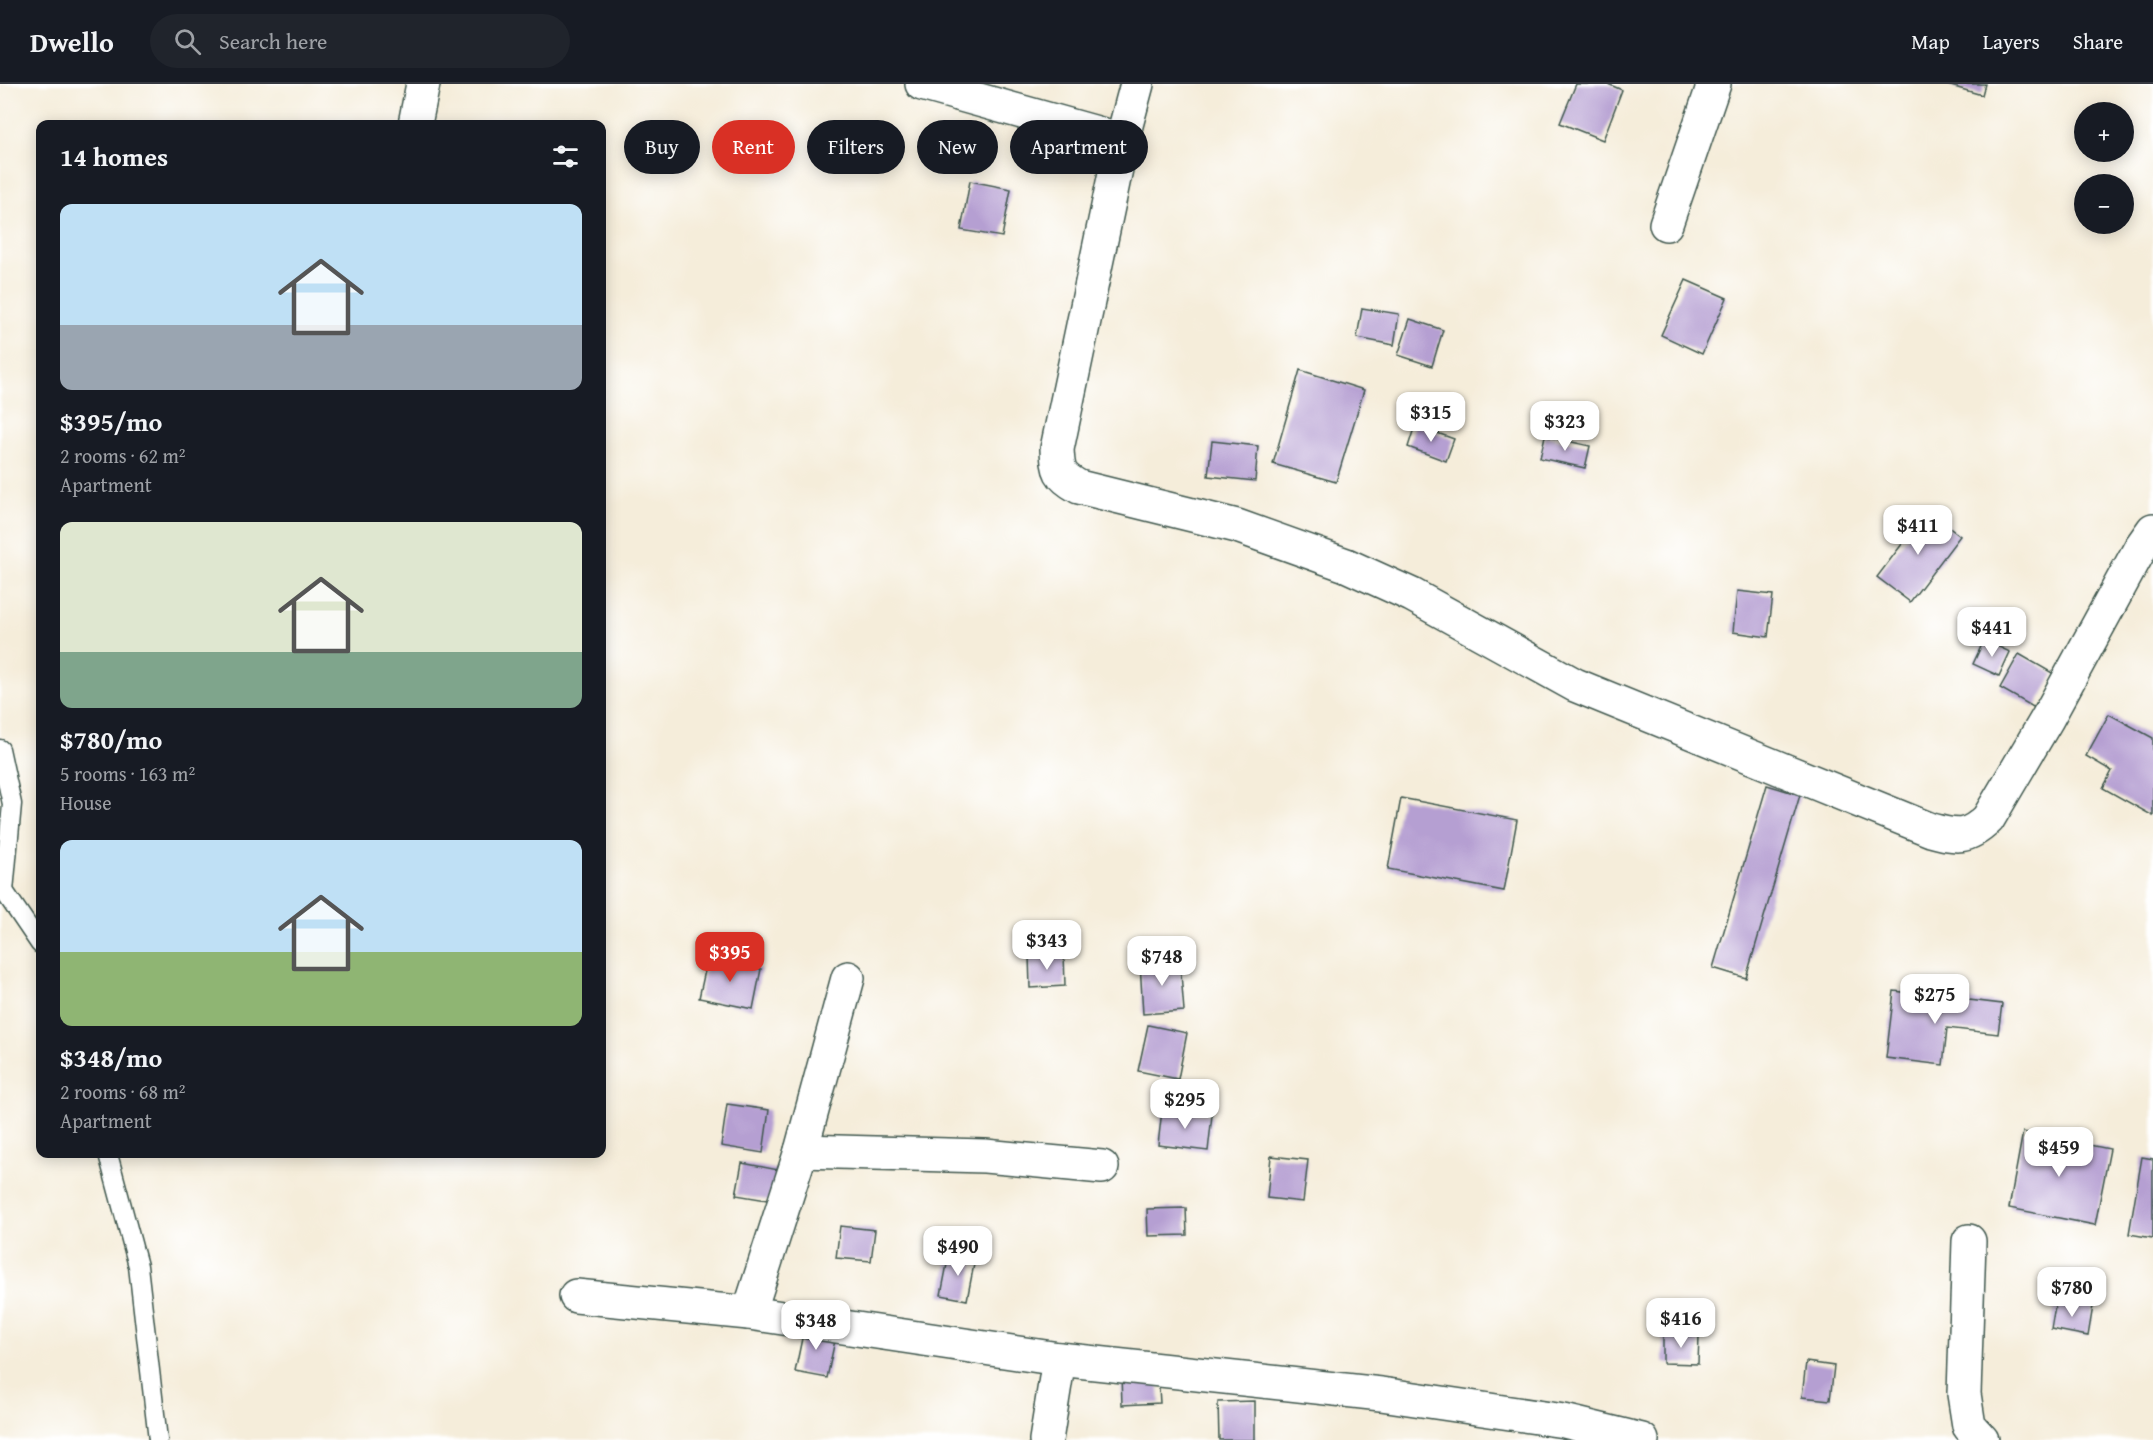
<!DOCTYPE html>
<html lang="en">
<head>
<meta charset="utf-8">
<style>
	body { margin:0; font-family:"Gentium Book Plus",serif; background:#20242c; color:#f1f3f6; height:100vh; display:flex; flex-direction:column; font-size:22px; white-space:nowrap }
	* { box-sizing:border-box; margin:0 }
	p { font-size:20px; color:#9ea1a6 }
	.icon { flex:none; width:33px; height:33px; fill:none; stroke:currentColor; stroke-width:2; stroke-linecap:round; stroke-linejoin:round }
	.map { position:relative; flex:1; overflow:hidden }
	.side { position:absolute; left:36px; top:36px; width:570px; height:1038px; display:flex; flex-direction:column; background:#171b24; border-radius:12px; box-shadow:0 3px 15px #0003 }
	.side>* { flex:none }
	.guide { position:absolute; left:624px; top:36px; width:570px; height:54px; display:flex; gap:12px }
	.tools { position:absolute; left:2074px; top:18px; display:grid; gap:12px }
	.tools a { display:grid; place-items:center; width:60px; height:60px; border-radius:50%; background:#171b24; box-shadow:0 3px 15px #0003; font-size:30px }
	.price { position:absolute; translate:-50% -51px; padding:0 14px; border-radius:12px; background:#fff; color:#222; font-size:20px; line-height:39px; filter:drop-shadow(0 2px 3px #0008) }
	.price::after { content:''; position:absolute; left:50%; top:36px; width:18px; height:14px; margin-left:-9px; background:inherit; clip-path:polygon(0 0,100% 0,50% 100%) }
	.price.selected { background:#d93025; color:#fff }
	ul { padding:0; list-style:none }
	li { display:grid; align-content:center; gap:12px; height:318px; padding:0 24px }
	li span { display:grid; place-items:center; height:186px; border-radius:12px; color:#555 }
	li>.icon { margin-inline-start:auto }
	span .icon { width:108px; height:108px; fill:#fffc; stroke-width:1 }
	li b { font-size:26px }
	h2 { display:flex; justify-content:space-between; align-items:center; height:72px; padding:0 24px; font-size:26px }
	.chip { padding:0 21px; border-radius:27px; background:#171b24; box-shadow:0 3px 15px #0003; font-size:21px; line-height:54px }
	.chip.selected { background:#d93025; color:#fff }
	header { display:flex; align-items:center; gap:36px; box-sizing:border-box; height:84px; padding:0 30px; background:#171b24; border-bottom:2px solid #363941 }
	header strong { font-size:28px }
	nav { display:flex; gap:33px; margin-inline-start:auto; font-size:21px }
	.search { width:420px; height:54px; background:#20242c; display:flex; align-items:center; gap:15px; box-sizing:border-box; padding:0 21px; border-radius:33px; color:#9ea1a6; font-size:22px }
	.map>svg:first-child { display:block }
	.building { fill:#b59fd2 }
	.lines { fill:none; stroke-linecap:round; stroke-linejoin:round }
	.service-casing { stroke:#3f574d; stroke-width:21 }
	.minor-casing { stroke:#3f574d; stroke-width:36 }
	.service { stroke:#fff; stroke-width:18 }
	.minor { stroke:#fff; stroke-width:33 }
</style>
</head>
<body>
<header>
<strong>Dwello</strong>
<div class="search"><svg class="icon" aria-label="search" viewBox="0 0 24 24"><circle cx="10" cy="10" r="6"/><path d="M15 15l6 6"/></svg>Search here</div>
<nav><a>Map</a><a>Layers</a><a>Share</a></nav>
</header>
<div class="map">
<svg width="2153" height="1356" viewBox="0 0 2153 1356">
	<rect width="100%" height="100%" fill="#fff"/>
	<filter id="ink" filterUnits="userSpaceOnUse"><feTurbulence type="fractalNoise" baseFrequency=".0167" numOctaves="2"/><feDisplacementMap in="SourceGraphic" scale="12" xChannelSelector="R" yChannelSelector="G"/><feConvolveMatrix kernelMatrix="1 2 1 2 8 2 1 2 1" color-interpolation-filters="sRGB"/></filter>
	<filter id="wash" filterUnits="userSpaceOnUse"><feTurbulence type="fractalNoise" baseFrequency=".008" numOctaves="4" result="noise"/><feDisplacementMap in="SourceGraphic" scale="24" xChannelSelector="R" yChannelSelector="G"/><feGaussianBlur stdDeviation="1.35" result="paint"/><feColorMatrix in="noise" values="0 0 0 0 0 0 0 0 0 0 0 0 0 0 0 0 0 1.4 0 .05"/><feComposite in="paint" operator="in"/></filter>
	<g filter="url(#wash)">
		<rect width="100%" height="100%" fill="#f5edda"/>
		<g id="blocks">
			<!-- building -->
			<g class="building">
				<polygon points="1576,0 1608,0 1622,6 1603,56 1560,39"/>
				<polygon points="1944,0 1985,0 1982,11"/>
				<polygon points="970,97 1011,105 1002,153 961,146"/>
				<polygon points="1686,196 1727,214 1702,270 1661,251"/>
				<polygon points="1362,224 1399,230 1394,261 1357,254"/>
				<polygon points="1410,235 1443,246 1432,282 1398,271"/>
				<polygon points="1300,286 1364,306 1336,398 1273,380"/>
				<polygon points="1415,341 1454,355 1446,377 1408,363"/>
				<polygon points="1545,352 1590,362 1585,384 1540,374"/>
				<polygon points="1212,357 1258,362 1255,397 1208,392"/>
				<polygon points="1927,427 1960,452 1910,518 1877,493"/>
				<polygon points="1737,507 1773,511 1768,553 1733,548"/>
				<polygon points="1984,556 2010,568 1999,592 1973,580"/>
				<polygon points="2019,570 2054,590 2035,624 2000,604"/>
				<polygon points="2109,630 2153,654 2153,732 2103,704 2112,687 2086,672"/>
				<polygon points="1767,701 1800,711 1746,894 1713,884"/>
				<polygon points="1401,714 1517,736 1504,807 1388,785"/>
				<polygon points="1064,870 1065,902 1030,904 1029,871"/>
				<polygon points="708,873 761,885 753,925 699,914"/>
				<polygon points="1180,877 1184,927 1143,930 1140,879"/>
				<polygon points="1894,907 2002,920 1998,950 1947,944 1943,981 1886,974"/>
				<polygon points="1148,941 1187,949 1178,995 1138,987"/>
				<polygon points="727,1020 769,1026 763,1069 721,1062"/>
				<polygon points="1162,1026 1212,1031 1208,1067 1158,1061"/>
				<polygon points="2023,1048 2110,1065 2095,1141 2009,1124"/>
				<polygon points="1271,1072 1308,1076 1303,1118 1267,1114"/>
				<polygon points="2142,1073 2153,1075 2153,1154 2129,1150"/>
				<polygon points="742,1079 784,1087 779,1118 736,1111"/>
				<polygon points="1186,1124 1187,1151 1148,1152 1147,1125"/>
				<polygon points="840,1142 875,1146 871,1177 836,1174"/>
				<polygon points="949,1170 975,1175 967,1216 941,1211"/>
				<polygon points="2056,1216 2093,1222 2088,1252 2051,1245"/>
				<polygon points="805,1240 837,1247 827,1294 795,1288"/>
				<polygon points="1663,1251 1699,1252 1698,1280 1663,1279"/>
				<polygon points="1806,1278 1834,1282 1830,1316 1802,1313"/>
				<polygon points="1158,1288 1160,1319 1122,1321 1121,1290"/>
				<polygon points="1255,1317 1255,1356 1219,1356 1218,1318"/>
			</g>
		</g>
	</g>
	<g filter="url(#ink)">
		<use href="#blocks" fill-opacity="0" stroke="#3f574d" stroke-width="1.5"/>
		<g class="lines">
			<defs>
				<g id="service">
					<polyline points="0,665 12,720 4,807"/>
					<polyline points="0,805 4,807 40,860"/>
					<polyline points="108,1070 138,1182 158,1356"/>
				</g>
				<g id="minor">
					<polyline points="922,0 1122,56"/>
					<path d="M1137,0L1122,56L1057,365C1058,387 1059,392 1079,403L1237,442L1346,481L1412,511L1575,601L1931,746C1957,753 1967,755 1988,735L2047,635L2141,463L2153,446"/>
					<polyline points="415,40 423,0"/>
					<polyline points="1666,140 1714,0"/>
					<polyline points="801,1067 985,1072 1102,1083"/>
					<polyline points="1969,1157 1964,1310 1969,1342 1982,1356"/>
					<polyline points="576,1212 749,1229 1059,1275 1381,1310 1564,1337 1642,1356"/>
					<polyline points="749,1229 801,1067 848,894"/>
					<polyline points="1046,1356 1059,1275"/>
				</g>
			</defs>
			<!-- service casing -->
			<use href="#service" class="service-casing"/>
			<!-- minor casing -->
			<use href="#minor" class="minor-casing"/>
			<!-- service -->
			<use href="#service" class="service"/>
			<!-- minor -->
			<use href="#minor" class="minor"/>
		</g>
	</g>
</svg>
<div class="tools">
<a>+</a>
<a>−</a>
</div>
<b class="price" style="left:1431px;top:359px">$315</b>
<b class="price" style="left:1565px;top:368px">$323</b>
<b class="price" style="left:1918px;top:472px">$411</b>
<b class="price" style="left:1992px;top:574px">$441</b>
<b class="price" style="left:1047px;top:887px">$343</b>
<b class="price selected" style="left:730px;top:899px">$395</b>
<b class="price" style="left:1162px;top:903px">$748</b>
<b class="price" style="left:1935px;top:941px">$275</b>
<b class="price" style="left:1185px;top:1046px">$295</b>
<b class="price" style="left:2059px;top:1094px">$459</b>
<b class="price" style="left:958px;top:1193px">$490</b>
<b class="price" style="left:2072px;top:1234px">$780</b>
<b class="price" style="left:1681px;top:1265px">$416</b>
<b class="price" style="left:816px;top:1267px">$348</b>
<div class="guide">
<a class="chip">Buy</a>
<a class="chip selected">Rent</a>
<a class="chip">Filters</a>
<a class="chip">New</a>
<a class="chip">Apartment</a>
</div>
<section class="side">
<h2>14 homes<svg class="icon" aria-label="filters" viewBox="0 0 24 24"><path d="M4 7h16M4 17h16"/><circle cx="9" cy="7" r="2"/><circle cx="15" cy="17" r="2"/></svg></h2>
<ul>
<li><span style="background:linear-gradient(#bfe0f5 65%,#9aa5b1 0)"><svg class="icon" aria-label="home" viewBox="0 0 24 24"><path d="M3 11l9-7 9 7M6 9v11h12V9"/></svg></span><div><b>$395/mo</b><p>2 rooms · 62 m²</p><p>Apartment</p></div></li>
<li><span style="background:linear-gradient(#dfe7d0 70%,#7fa58c 0)"><svg class="icon" aria-label="home" viewBox="0 0 24 24"><path d="M3 11l9-7 9 7M6 9v11h12V9"/></svg></span><div><b>$780/mo</b><p>5 rooms · 163 m²</p><p>House</p></div></li>
<li><span style="background:linear-gradient(#bfe0f5 60%,#8fb573 0)"><svg class="icon" aria-label="home" viewBox="0 0 24 24"><path d="M3 11l9-7 9 7M6 9v11h12V9"/></svg></span><div><b>$348/mo</b><p>2 rooms · 68 m²</p><p>Apartment</p></div></li>
</ul>
</section>
</div>
</body>
</html>
